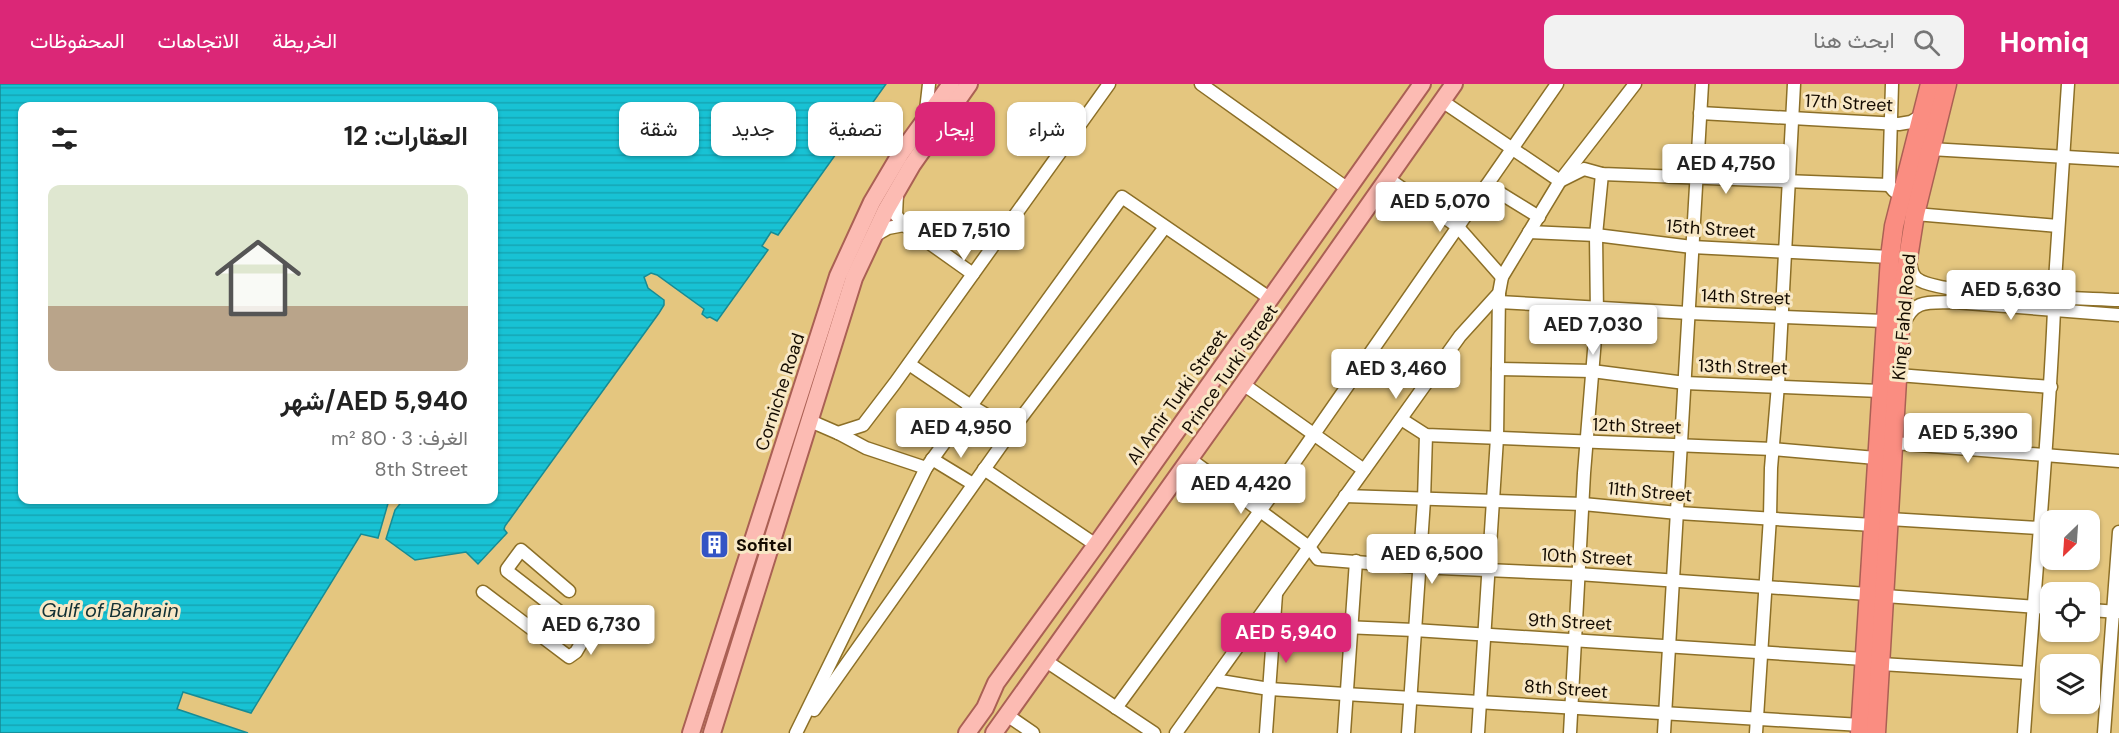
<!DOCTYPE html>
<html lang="ar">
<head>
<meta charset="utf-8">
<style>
	body { margin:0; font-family:"DM Sans",Vazirmatn,sans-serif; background:#f2f2f2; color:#222; direction:rtl; height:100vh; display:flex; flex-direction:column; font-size:22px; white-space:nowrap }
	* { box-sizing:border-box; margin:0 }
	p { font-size:20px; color:#767676 }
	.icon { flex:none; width:33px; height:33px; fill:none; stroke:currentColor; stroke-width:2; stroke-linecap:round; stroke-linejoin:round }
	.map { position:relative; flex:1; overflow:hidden; direction:ltr }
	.details { position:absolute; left:18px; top:18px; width:480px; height:402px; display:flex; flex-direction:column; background:#fff; border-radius:12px; box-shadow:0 2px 4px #0004; direction:rtl }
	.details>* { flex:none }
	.hud { position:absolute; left:516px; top:18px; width:570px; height:54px; direction:rtl; display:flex; gap:12px }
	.needle { width:39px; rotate:205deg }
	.fabs { position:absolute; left:2040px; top:426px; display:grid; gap:12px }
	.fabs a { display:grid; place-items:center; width:60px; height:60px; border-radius:12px; background:#fff; box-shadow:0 2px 4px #0004; font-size:30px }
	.price { position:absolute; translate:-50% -51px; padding:0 14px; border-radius:6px; background:#fff; color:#222; font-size:20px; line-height:39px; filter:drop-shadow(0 2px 3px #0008) }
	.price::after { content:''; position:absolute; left:50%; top:36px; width:18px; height:14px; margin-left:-9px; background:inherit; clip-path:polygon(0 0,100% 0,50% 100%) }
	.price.on { background:#db2777; color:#fff }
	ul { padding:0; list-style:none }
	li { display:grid; align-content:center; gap:12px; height:318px; padding:0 30px }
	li+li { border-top:2px solid #e0e0e0 }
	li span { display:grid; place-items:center; height:186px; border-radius:12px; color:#555 }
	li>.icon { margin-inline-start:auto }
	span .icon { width:108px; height:108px; fill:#fffc; stroke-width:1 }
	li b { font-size:26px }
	h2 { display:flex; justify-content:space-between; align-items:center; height:72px; padding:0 30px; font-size:26px }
	.tag { padding:0 21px; border-radius:12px; background:#fff; box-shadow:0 2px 4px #0004; font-size:21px; line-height:54px }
	.tag.on { background:#db2777; color:#fff }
	header { display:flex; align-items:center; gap:36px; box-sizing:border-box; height:84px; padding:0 30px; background:#db2777; color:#fff }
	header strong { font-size:28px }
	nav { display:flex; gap:33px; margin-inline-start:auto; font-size:21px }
	.search { width:420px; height:54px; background:#f2f2f2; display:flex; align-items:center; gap:15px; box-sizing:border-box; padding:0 21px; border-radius:12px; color:#767676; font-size:22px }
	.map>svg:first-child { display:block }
	.water { fill:url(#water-rules); stroke:#178b94; stroke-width:1.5 }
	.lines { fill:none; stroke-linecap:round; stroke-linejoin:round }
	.minor-casing { stroke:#8c6f27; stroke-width:15 }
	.major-casing { stroke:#aa6054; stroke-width:20 }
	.highway-casing { stroke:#aa6054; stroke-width:21 }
	.minor { stroke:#fff; stroke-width:12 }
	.major { stroke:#fcbbb3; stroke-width:16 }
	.highway { stroke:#fa8d81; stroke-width:18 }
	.labels { text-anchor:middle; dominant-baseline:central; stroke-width:6; stroke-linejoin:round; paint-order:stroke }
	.street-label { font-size:18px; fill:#140b00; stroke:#f8e8c6 }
	.poi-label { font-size:18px; font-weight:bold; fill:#140b00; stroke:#f8e8c6; text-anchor:start }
	.water-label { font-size:20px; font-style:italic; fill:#123135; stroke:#f8e8c6 }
</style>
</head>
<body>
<header>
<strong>Homiq</strong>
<div class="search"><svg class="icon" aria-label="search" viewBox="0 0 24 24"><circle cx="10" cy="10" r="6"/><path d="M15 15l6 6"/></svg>ابحث هنا</div>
<nav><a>الخريطة</a><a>الاتجاهات</a><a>المحفوظات</a></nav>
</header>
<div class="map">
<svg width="2119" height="649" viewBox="0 0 2119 649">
	<defs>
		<pattern id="water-rules" width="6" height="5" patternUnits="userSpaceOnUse" patternTransform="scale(1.5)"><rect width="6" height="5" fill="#18c2d4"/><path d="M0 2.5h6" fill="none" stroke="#15a5b4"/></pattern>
	</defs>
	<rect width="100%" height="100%" fill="#e4c67f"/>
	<!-- water -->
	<polygon class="water" points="0,0 886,0 778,151 771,148 762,162 768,166 717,237 710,233 707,234 702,230 704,225 657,191 651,189 644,193 648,204 664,216 664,221 659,229 505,442 504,445 507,449 478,480 466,468 415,476 386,455 395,426 403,416 494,416 494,22 22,22 22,416 389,416 378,454 361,450 251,629 183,608 177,625 248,649 0,649"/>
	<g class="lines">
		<defs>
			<g id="minor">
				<polyline points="1201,0 1348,105"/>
				<polyline points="1892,0 1889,101 1894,107"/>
				<polyline points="1442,17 1560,97 1584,85 1602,90 1889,101"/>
				<polyline points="1700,29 1899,40 1911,38 1921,32"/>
				<polyline points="925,35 929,0"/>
				<polyline points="1930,65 2119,76"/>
				<polyline points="1387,94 1457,142 1502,193"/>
				<polyline points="1487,101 1539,133"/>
				<polyline points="897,110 896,131 904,141 973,190"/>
				<polyline points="1915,130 2058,142"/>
				<polyline points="1529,148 1596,151 1692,163 1890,173"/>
				<polyline points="874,152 888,144 904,141"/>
				<path d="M1910,177C1911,183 1911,189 1916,194C1936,212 2085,214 2119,216"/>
				<polyline points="2054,212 2068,0"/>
				<polyline points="1499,218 1689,229 1884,237"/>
				<path d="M1904,240C1914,214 1930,219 1954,218L2119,231"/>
				<polyline points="909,280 971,322 1012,346"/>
				<polyline points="1498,285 1592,287 1685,299 1880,307"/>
				<polyline points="1898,291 2051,303"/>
				<polyline points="1243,300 1364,386"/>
				<polyline points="1401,335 1426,351 1773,365 1876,374"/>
				<polyline points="808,336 838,349 863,341 895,299 1109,0"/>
				<polyline points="838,349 866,364 926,384"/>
				<polyline points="1894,359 2119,377"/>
				<polyline points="932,375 973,400"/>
				<polyline points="1190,375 1309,463 1318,475 1418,483 1578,490 1868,510"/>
				<polyline points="984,385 1096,461"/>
				<polyline points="1345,412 1583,420 1678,429 1873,441"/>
				<polyline points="1889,435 2039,444"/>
				<polyline points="483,508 569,573 576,568 587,549 507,487 507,485 521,466 569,507"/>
				<polyline points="1885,512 2050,524"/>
				<polyline points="2090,526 2119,528"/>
				<polyline points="1274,540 1414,546 1864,575"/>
				<polyline points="1046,577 1154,649"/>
				<polyline points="1881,580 2028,589"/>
				<polyline points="1214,596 1269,605 1345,610 1861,641"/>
				<polyline points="1116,624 1271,412 1557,0"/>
				<polyline points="814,626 1012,346 1165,143"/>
				<polyline points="1007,631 1033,649"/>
				<polyline points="796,649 926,384 1122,113 1271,215"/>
				<polyline points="1176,649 1460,252 1499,209 1502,193 1560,97 1635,0"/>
				<polyline points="1266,649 1276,510"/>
				<polyline points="1344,649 1356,477"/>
				<polyline points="1408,649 1424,416 1426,351"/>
				<polyline points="1478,649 1497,354 1499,209"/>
				<polyline points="1570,649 1584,389 1597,230 1596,151 1602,90"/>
				<polyline points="1664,649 1702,0"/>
				<polyline points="1756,649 1770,433 1771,384 1778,301 1794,0"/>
				<path d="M2024,649C2034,508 2048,367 2054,226"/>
				<polyline points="2104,649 2119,448"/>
			</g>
			<g id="major">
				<polyline points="691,649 838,192 872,118 901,69 951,0"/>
				<polyline points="712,649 854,194 886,126 912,81 969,0"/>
				<polyline points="967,649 985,624 996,599 1096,461 1422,0"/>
				<polyline points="994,649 1243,300 1454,0"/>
			</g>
			<g id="highway">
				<polyline points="1860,649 1890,173 1894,142 1930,0"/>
				<polyline points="1876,649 1902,212 1915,130 1947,0"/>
			</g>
		</defs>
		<!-- minor casing -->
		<use href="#minor" class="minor-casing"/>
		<!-- major casing -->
		<use href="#major" class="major-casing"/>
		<!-- highway casing -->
		<use href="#highway" class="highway-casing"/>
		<!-- minor -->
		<use href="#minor" class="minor"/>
		<!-- major -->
		<use href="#major" class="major"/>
		<!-- highway -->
		<use href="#highway" class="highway"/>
	</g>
	<!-- icons -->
	<defs>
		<symbol id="building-square" viewBox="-11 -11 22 22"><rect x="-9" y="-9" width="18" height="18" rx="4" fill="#3354c5" stroke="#f8e8c6"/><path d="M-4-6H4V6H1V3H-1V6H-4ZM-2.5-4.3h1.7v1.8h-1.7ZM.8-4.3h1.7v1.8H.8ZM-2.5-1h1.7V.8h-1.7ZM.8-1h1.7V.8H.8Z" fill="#fff"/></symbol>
	</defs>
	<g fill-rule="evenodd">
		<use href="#building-square" x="698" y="444" width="33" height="33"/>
	</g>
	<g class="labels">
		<!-- street labels -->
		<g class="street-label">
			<text transform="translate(1849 19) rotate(3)">17th Street</text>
			<text transform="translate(1711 145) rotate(4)">15th Street</text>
			<text transform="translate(1746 213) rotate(2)">14th Street</text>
			<text transform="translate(1904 233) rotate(-85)">King Fahd Road</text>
			<text transform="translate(1743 283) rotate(2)">13th Street</text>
			<text transform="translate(1230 285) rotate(-55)">Prince Turki Street</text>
			<text transform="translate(780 308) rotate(-72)">Corniche Road</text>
			<text transform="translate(1177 313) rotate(-55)">Al Amir Turki Street</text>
			<text transform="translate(1637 342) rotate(2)">12th Street</text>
			<text transform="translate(1650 408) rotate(5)">11th Street</text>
			<text transform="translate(1587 473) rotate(3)">10th Street</text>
			<text transform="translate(1570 538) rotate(3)">9th Street</text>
			<text transform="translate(1566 605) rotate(4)">8th Street</text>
		</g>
		<!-- poi labels -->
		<g class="poi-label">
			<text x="736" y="461">Sofitel</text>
		</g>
		<!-- water labels -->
		<g class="water-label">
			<text x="110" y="526">Gulf of Bahrain</text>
		</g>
	</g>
</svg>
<div class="fabs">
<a><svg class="needle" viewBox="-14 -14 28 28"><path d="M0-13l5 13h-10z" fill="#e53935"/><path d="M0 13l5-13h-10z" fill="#767676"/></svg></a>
<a><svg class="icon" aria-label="locate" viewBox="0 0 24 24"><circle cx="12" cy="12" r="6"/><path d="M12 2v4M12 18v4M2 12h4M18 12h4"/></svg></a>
<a><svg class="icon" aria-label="layers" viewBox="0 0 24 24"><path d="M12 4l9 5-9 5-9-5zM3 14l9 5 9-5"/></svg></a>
</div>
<b class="price" style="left:1726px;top:111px">AED 4,750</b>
<b class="price" style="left:1440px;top:149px">AED 5,070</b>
<b class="price" style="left:964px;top:178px">AED 7,510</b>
<b class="price" style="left:2011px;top:237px">AED 5,630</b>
<b class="price" style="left:1593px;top:272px">AED 7,030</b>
<b class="price" style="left:1396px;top:316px">AED 3,460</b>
<b class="price" style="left:961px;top:375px">AED 4,950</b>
<b class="price" style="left:1968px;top:380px">AED 5,390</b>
<b class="price" style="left:1241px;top:431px">AED 4,420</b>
<b class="price" style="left:1432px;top:501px">AED 6,500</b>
<b class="price" style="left:591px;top:572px">AED 6,730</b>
<b class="price on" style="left:1286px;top:580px">AED 5,940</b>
<div class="hud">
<a class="tag">شراء</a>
<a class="tag on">إيجار</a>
<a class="tag">تصفية</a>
<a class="tag">جديد</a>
<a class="tag">شقة</a>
</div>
<section class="details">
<h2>العقارات: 12<svg class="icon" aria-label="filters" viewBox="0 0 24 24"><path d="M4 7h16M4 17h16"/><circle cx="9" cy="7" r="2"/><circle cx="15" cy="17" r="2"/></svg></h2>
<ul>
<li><span style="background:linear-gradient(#dfe7d0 65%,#b9a48a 0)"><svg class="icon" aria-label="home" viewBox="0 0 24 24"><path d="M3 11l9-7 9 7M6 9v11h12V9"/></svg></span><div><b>AED 5,940/شهر</b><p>الغرف: 3 · 80 m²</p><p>8th Street</p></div></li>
</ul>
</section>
</div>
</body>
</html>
